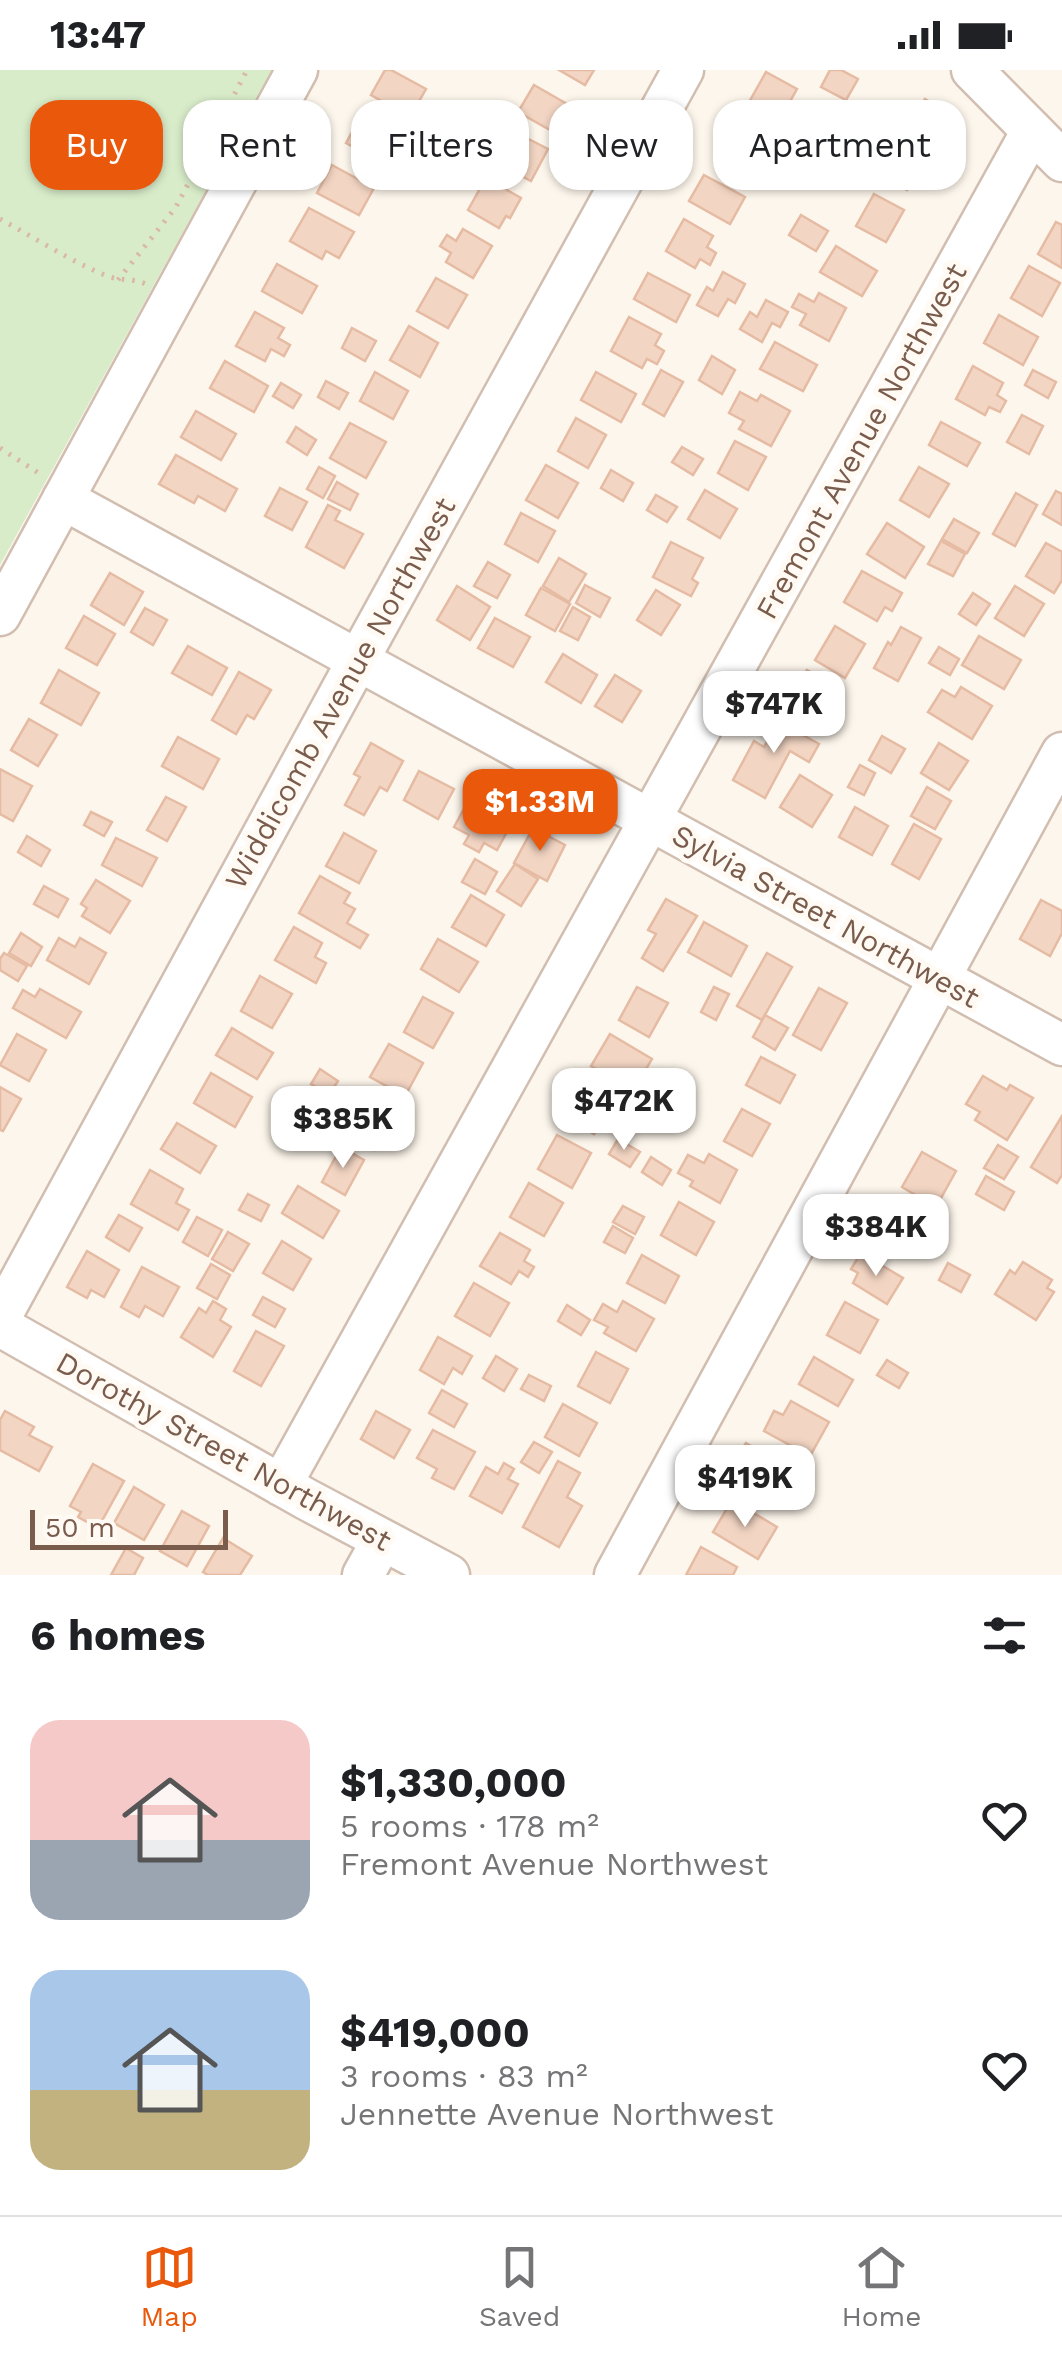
<!DOCTYPE html>
<html lang="en">
<head>
<meta charset="utf-8">
<style>
	body { margin:0; font-family:"Work Sans",sans-serif; background:#f6f6f6; color:#202124; height:100vh; display:flex; flex-direction:column; font-size:38px; white-space:nowrap }
	* { box-sizing:border-box; margin:0 }
	p { font-size:32px; color:#757577 }
	.icon { flex:none; width:55px; height:55px; fill:none; stroke:currentColor; stroke-width:2; stroke-linecap:round; stroke-linejoin:round }
	.map { position:relative; height:1505px; overflow:hidden }
	.details { display:flex; flex-direction:column; background:#fff; flex:1 }
	.details>* { flex:none }
	.top-card { position:absolute; left:30px; top:30px; width:1002px; height:90px; display:flex; gap:20px }
	.scale { position:absolute; left:30px; bottom:25px; width:198px; box-sizing:border-box; padding-left:10px; border:5px solid #7a5c4d; border-top:0; font-size:28px; line-height:35px; white-space:nowrap; color:#7a5c4d; -webkit-text-stroke:8px #fffaf3; paint-order:stroke }
	.price { position:absolute; translate:-50% -85px; padding:0 22px; border-radius:20px; background:#fff; color:#222; font-size:32px; line-height:65px; filter:drop-shadow(0 2px 5px #0008) }
	.price::after { content:''; position:absolute; left:50%; top:60px; width:30px; height:22px; margin-left:-15px; background:inherit; clip-path:polygon(0 0,100% 0,50% 100%) }
	.price.selected { background:#ea580c; color:#fff }
	ul { padding:0; list-style:none }
	li { display:flex; align-items:center; gap:30px; height:250px; padding:0 30px }
	li span { display:grid; place-items:center; flex:none; width:280px; height:200px; border-radius:30px; color:#555 }
	li>.icon { margin-inline-start:auto }
	span .icon { width:120px; height:120px; fill:#fffc; stroke-width:1 }
	li b { font-size:42px }
	h2 { display:flex; justify-content:space-between; align-items:center; height:120px; padding:0 30px; font-size:42px }
	.pill { padding:0 35px; border-radius:30px; background:#fff; box-shadow:0 2px 8px #0004; font-size:35px; line-height:90px }
	.pill.selected { background:#ea580c; color:#fff }
	.status { display:flex; justify-content:space-between; align-items:center; height:70px; padding:0 50px; background:#fff; direction:ltr }
	.status svg { height:28px; fill:currentColor }
	.dock { display:flex; justify-content:space-around; align-items:center; height:140px; border-top:2px solid #e0e0e0; background:#fff; font-size:28px; color:#757577 }
	.dock a { display:grid; justify-items:center; gap:5px }
	.dock .selected { color:#ea580c }
	.map>svg:first-child { display:block }
	.green { fill:#d8ecc9 }
	.building { fill:#f3d5c3; stroke:#e6bba3; stroke-width:2.5 }
	.lines { fill:none; stroke-linecap:round; stroke-linejoin:round }
	.minor-casing { stroke:#d1beb0; stroke-width:45 }
	.path { stroke:#d9b8a5; stroke-width:5; stroke-dasharray:2.5 8; stroke-linecap:butt }
	.minor { stroke:#fff; stroke-width:40 }
	.labels { text-anchor:middle; dominant-baseline:central; stroke-width:10; stroke-linejoin:round; paint-order:stroke }
	.street-label { font-size:30px; fill:#7a5c4d; stroke:#fffaf3 }
</style>
</head>
<body>
<div class="status"><b>13:47</b><svg viewBox="0 0 49 12"><path d="M0 12V9h3v3zM5 12V6h3v6zM10 12V3h3v9zM15 12V0h3v12zM26 1h20v11H26zM47 4h2v5h-2z"/></svg></div>
<div class="map">
<svg width="1062" height="1505" viewBox="0 0 1062 1505">
	<rect width="100%" height="100%" fill="#fdf6ec"/>
	<!-- green -->
	<polygon class="green" points="0,0 272,0 0,495"/>
	<!-- building -->
	<g class="building">
		<polygon points="385,0 391,0 426,19 410,47 371,25"/>
		<polygon points="559,0 594,0 585,15"/>
		<polygon points="830,0 841,0 858,9 846,30 821,17"/>
		<polygon points="766,2 797,19 779,51 748,34"/>
		<polygon points="534,15 574,38 559,65 518,42"/>
		<polygon points="925,29 953,46 934,78 906,60"/>
		<polygon points="366,37 396,54 376,89 346,73"/>
		<polygon points="738,51 768,67 763,74 776,81 767,97 754,90 749,99 720,83"/>
		<polygon points="800,58 817,68 809,80 793,70"/>
		<polygon points="515,62 548,79 531,111 499,94"/>
		<polygon points="894,71 924,88 907,120 877,103"/>
		<polygon points="332,95 374,118 359,145 317,123"/>
		<polygon points="704,105 745,127 730,154 689,131"/>
		<polygon points="486,108 521,128 510,148 506,146 499,158 468,140"/>
		<polygon points="874,124 904,140 886,172 856,156"/>
		<polygon points="309,138 354,162 339,188 326,181 322,189 290,171"/>
		<polygon points="801,145 828,161 816,181 789,165"/>
		<polygon points="684,149 713,166 707,177 716,183 710,195 700,189 695,198 666,181"/>
		<polygon points="1056,152 1062,155 1062,198 1038,184"/>
		<polygon points="463,159 492,176 473,208 446,192 451,183 440,176 447,165 456,171"/>
		<polygon points="836,176 877,201 862,226 820,202"/>
		<polygon points="277,194 317,216 302,243 262,221"/>
		<polygon points="1029,196 1060,213 1042,246 1011,228"/>
		<polygon points="723,202 745,214 735,233 728,229 718,246 697,235 707,217 713,221"/>
		<polygon points="648,203 690,225 676,252 634,229"/>
		<polygon points="436,208 467,225 448,258 417,241"/>
		<polygon points="819,223 846,238 829,271 800,255 806,244 792,237 799,224 814,232"/>
		<polygon points="766,230 788,242 780,257 772,253 762,272 740,259 750,242 757,247"/>
		<polygon points="255,242 284,258 278,268 290,275 284,286 271,279 265,291 236,276"/>
		<polygon points="999,245 1038,267 1023,295 984,273"/>
		<polygon points="629,247 661,264 655,275 664,281 657,294 647,289 642,298 611,281"/>
		<polygon points="409,256 438,273 420,307 390,290"/>
		<polygon points="352,258 376,271 365,291 342,278"/>
		<polygon points="775,272 817,295 803,321 760,299"/>
		<polygon points="712,286 735,300 722,324 699,310"/>
		<polygon points="225,291 268,316 254,342 210,318"/>
		<polygon points="973,296 1003,313 997,325 1006,331 1000,342 989,337 985,345 956,329"/>
		<polygon points="661,300 683,312 664,346 643,334"/>
		<polygon points="1033,300 1056,312 1048,328 1025,315"/>
		<polygon points="375,302 408,321 393,349 360,331"/>
		<polygon points="596,302 636,324 621,352 581,330"/>
		<polygon points="326,311 348,323 339,339 318,327"/>
		<polygon points="281,313 301,325 293,338 273,326"/>
		<polygon points="740,322 757,331 761,325 790,341 771,376 739,359 744,351 729,343"/>
		<polygon points="196,341 236,364 221,390 181,367"/>
		<polygon points="1022,345 1043,356 1029,384 1007,372"/>
		<polygon points="576,348 606,365 588,398 558,381"/>
		<polygon points="941,352 980,373 967,396 929,375"/>
		<polygon points="350,353 386,372 366,408 330,388"/>
		<polygon points="296,357 316,370 307,385 287,372"/>
		<polygon points="735,371 766,387 748,420 718,403"/>
		<polygon points="682,377 703,389 693,405 672,392"/>
		<polygon points="176,385 237,419 225,441 198,426 194,433 159,414"/>
		<polygon points="546,395 578,413 558,448 526,430"/>
		<polygon points="319,397 335,406 323,428 307,419"/>
		<polygon points="919,397 949,414 929,447 900,430"/>
		<polygon points="611,400 633,413 623,431 601,418"/>
		<polygon points="337,412 358,424 350,440 328,429"/>
		<polygon points="280,418 307,432 292,460 265,446"/>
		<polygon points="705,420 737,439 720,468 688,449"/>
		<polygon points="1056,421 1062,424 1062,455 1043,444"/>
		<polygon points="1016,423 1037,435 1015,476 993,464"/>
		<polygon points="656,425 677,437 667,452 647,440"/>
		<polygon points="328,435 340,441 335,450 363,464 344,498 306,477"/>
		<polygon points="521,443 555,461 538,492 505,474"/>
		<polygon points="954,449 979,463 967,483 942,469"/>
		<polygon points="887,453 924,477 905,508 867,484"/>
		<polygon points="941,471 965,484 953,506 928,494"/>
		<polygon points="671,472 703,488 692,509 698,513 691,526 653,507"/>
		<polygon points="1046,473 1062,482 1062,510 1054,523 1026,506"/>
		<polygon points="559,488 586,504 569,532 543,516"/>
		<polygon points="488,492 510,505 497,528 474,516"/>
		<polygon points="862,501 902,523 892,541 885,537 877,551 844,532"/>
		<polygon points="110,503 143,522 124,555 91,535"/>
		<polygon points="585,515 610,528 600,547 576,533"/>
		<polygon points="457,516 490,537 470,570 437,550"/>
		<polygon points="1015,516 1044,534 1024,566 995,548"/>
		<polygon points="541,518 570,534 555,561 526,545"/>
		<polygon points="656,520 680,535 661,565 637,550"/>
		<polygon points="973,523 990,534 976,555 959,544"/>
		<polygon points="573,537 590,547 578,570 560,561"/>
		<polygon points="145,538 167,550 153,575 131,562"/>
		<polygon points="84,546 115,564 97,595 66,578"/>
		<polygon points="495,548 530,567 513,597 478,578"/>
		<polygon points="835,556 865,574 845,608 815,590"/>
		<polygon points="901,557 921,568 898,611 874,598 888,572 891,575"/>
		<polygon points="979,566 1021,590 1004,619 962,595"/>
		<polygon points="188,576 227,598 212,625 172,603"/>
		<polygon points="939,577 959,589 950,605 929,593"/>
		<polygon points="563,584 597,605 581,633 546,612"/>
		<polygon points="59,600 99,623 81,655 41,633"/>
		<polygon points="807,600 837,617 819,650 789,633"/>
		<polygon points="239,602 271,620 254,649 247,645 236,664 212,650"/>
		<polygon points="615,605 641,621 622,652 595,636"/>
		<polygon points="961,617 992,636 972,669 928,642 942,620 955,627"/>
		<polygon points="781,646 806,659 803,665 819,674 809,692 790,681 765,728 733,710 754,671 764,677"/>
		<polygon points="29,649 57,665 38,696 11,680"/>
		<polygon points="882,666 905,679 891,703 869,690"/>
		<polygon points="178,667 219,689 203,719 162,696"/>
		<polygon points="371,673 403,691 387,721 380,717 364,745 345,735 360,707 354,704"/>
		<polygon points="939,673 968,691 949,720 921,703"/>
		<polygon points="860,695 875,703 864,725 848,717"/>
		<polygon points="0,699 32,716 13,751 0,744"/>
		<polygon points="419,701 454,719 438,749 404,730"/>
		<polygon points="800,705 832,725 812,757 780,737"/>
		<polygon points="927,717 951,731 935,759 911,746"/>
		<polygon points="471,726 514,749 497,780 484,773 479,782 464,774 469,765 454,757"/>
		<polygon points="166,727 186,737 167,771 147,760"/>
		<polygon points="855,737 888,756 872,785 839,767"/>
		<polygon points="91,742 112,752 104,766 84,755"/>
		<polygon points="914,754 941,769 919,809 892,794"/>
		<polygon points="533,758 565,775 547,811 514,793"/>
		<polygon points="344,763 376,781 359,813 326,796"/>
		<polygon points="27,766 50,780 41,796 18,782"/>
		<polygon points="116,768 157,788 142,816 102,795"/>
		<polygon points="475,789 497,802 485,824 462,812"/>
		<polygon points="515,794 538,809 521,836 497,821"/>
		<polygon points="320,806 350,823 344,833 355,839 347,853 368,865 360,878 299,843"/>
		<polygon points="96,810 130,831 110,863 82,846 87,838 81,834"/>
		<polygon points="44,816 68,829 58,847 34,834"/>
		<polygon points="471,825 504,845 486,876 452,857"/>
		<polygon points="666,829 697,846 663,901 642,888 656,864 648,860"/>
		<polygon points="1041,830 1062,841 1062,863 1050,886 1020,869"/>
		<polygon points="704,852 747,876 731,906 688,882"/>
		<polygon points="294,857 322,873 315,887 326,893 316,913 275,890"/>
		<polygon points="21,863 42,877 31,896 9,883"/>
		<polygon points="59,868 75,877 80,868 106,883 89,914 47,890"/>
		<polygon points="438,869 478,892 459,922 421,899"/>
		<polygon points="4,883 27,896 18,911 0,900 0,889"/>
		<polygon points="767,883 792,897 762,950 737,936"/>
		<polygon points="260,906 292,924 272,958 241,941"/>
		<polygon points="637,917 668,933 649,967 619,950"/>
		<polygon points="714,917 729,924 716,950 701,942"/>
		<polygon points="819,918 847,933 821,980 793,965"/>
		<polygon points="40,919 81,942 66,968 13,938 23,920 35,927"/>
		<polygon points="423,927 453,943 433,978 404,962"/>
		<polygon points="765,945 788,958 775,980 753,967"/>
		<polygon points="232,958 273,983 257,1009 216,985"/>
		<polygon points="17,964 46,980 29,1011 0,995"/>
		<polygon points="610,964 652,989 633,1021 591,996"/>
		<polygon points="389,974 423,993 405,1026 370,1007"/>
		<polygon points="761,987 795,1005 780,1033 746,1015"/>
		<polygon points="320,999 338,1011 329,1025 311,1014"/>
		<polygon points="211,1003 252,1027 235,1057 194,1033"/>
		<polygon points="983,1006 1007,1020 1010,1015 1033,1028 1007,1070 975,1050 980,1042 966,1034"/>
		<polygon points="584,1014 614,1032 594,1064 564,1046"/>
		<polygon points="0,1017 21,1029 3,1061 0,1060"/>
		<polygon points="645,1017 666,1027 656,1047 635,1036"/>
		<polygon points="363,1028 394,1045 374,1080 343,1063"/>
		<polygon points="742,1039 770,1054 752,1086 724,1071"/>
		<polygon points="1062,1046 1062,1105 1057,1113 1031,1097"/>
		<polygon points="177,1053 216,1076 200,1103 161,1079"/>
		<polygon points="557,1065 591,1083 572,1118 538,1099"/>
		<polygon points="618,1069 640,1082 630,1097 609,1084"/>
		<polygon points="998,1075 1018,1087 1004,1109 984,1098"/>
		<polygon points="341,1077 364,1090 345,1125 322,1112"/>
		<polygon points="922,1082 956,1101 936,1137 902,1117"/>
		<polygon points="709,1084 737,1100 720,1133 690,1116 693,1111 678,1103 688,1085 704,1093"/>
		<polygon points="651,1087 671,1100 662,1115 642,1102"/>
		<polygon points="150,1100 183,1119 176,1133 189,1140 178,1160 131,1134"/>
		<polygon points="986,1106 1014,1122 1004,1140 976,1124"/>
		<polygon points="529,1113 563,1133 544,1166 510,1147"/>
		<polygon points="298,1116 339,1141 323,1168 282,1143"/>
		<polygon points="248,1124 269,1135 261,1151 239,1140"/>
		<polygon points="679,1132 714,1152 696,1185 661,1165"/>
		<polygon points="903,1132 932,1149 924,1161 934,1168 928,1178 919,1173 913,1182 883,1164"/>
		<polygon points="623,1136 644,1147 635,1164 613,1152"/>
		<polygon points="119,1145 142,1158 129,1181 106,1167"/>
		<polygon points="197,1147 222,1160 208,1186 183,1172"/>
		<polygon points="613,1156 633,1168 625,1183 604,1172"/>
		<polygon points="228,1162 249,1174 233,1201 212,1189"/>
		<polygon points="500,1163 530,1180 524,1191 534,1197 528,1207 519,1201 511,1214 480,1196"/>
		<polygon points="282,1171 311,1189 293,1220 263,1203"/>
		<polygon points="87,1181 119,1200 104,1227 91,1220 87,1228 67,1217"/>
		<polygon points="861,1183 903,1208 887,1234 853,1213 858,1203 851,1199"/>
		<polygon points="642,1185 679,1206 665,1233 627,1213"/>
		<polygon points="1023,1192 1052,1210 1047,1218 1054,1222 1036,1250 995,1224 1010,1200 1015,1204"/>
		<polygon points="948,1193 970,1205 961,1222 939,1210"/>
		<polygon points="211,1194 230,1205 217,1229 197,1218"/>
		<polygon points="142,1197 179,1217 163,1246 145,1236 139,1247 121,1237"/>
		<polygon points="474,1213 509,1233 490,1266 455,1246"/>
		<polygon points="263,1227 285,1239 275,1257 253,1245"/>
		<polygon points="213,1231 226,1239 220,1250 231,1257 213,1287 181,1267 199,1238 206,1243"/>
		<polygon points="623,1231 654,1249 636,1281 604,1263 608,1257 594,1250 603,1234 617,1242"/>
		<polygon points="845,1232 878,1250 860,1283 827,1265"/>
		<polygon points="567,1235 590,1250 581,1265 558,1251"/>
		<polygon points="256,1261 284,1276 261,1316 234,1301"/>
		<polygon points="438,1267 472,1286 462,1304 453,1298 444,1314 420,1300"/>
		<polygon points="596,1282 628,1299 610,1333 578,1316"/>
		<polygon points="496,1286 517,1299 504,1321 483,1308"/>
		<polygon points="814,1287 853,1310 838,1336 799,1314"/>
		<polygon points="887,1290 908,1303 899,1318 877,1305"/>
		<polygon points="529,1305 551,1316 544,1331 521,1319"/>
		<polygon points="442,1320 467,1334 454,1357 429,1343"/>
		<polygon points="791,1331 829,1352 810,1386 764,1361 774,1341 783,1345"/>
		<polygon points="563,1334 597,1353 579,1386 545,1367"/>
		<polygon points="5,1341 34,1357 29,1365 52,1377 39,1401 0,1380 0,1350"/>
		<polygon points="376,1341 410,1360 394,1388 361,1369"/>
		<polygon points="433,1360 475,1382 454,1419 432,1408 437,1399 417,1388"/>
		<polygon points="534,1372 552,1382 539,1403 521,1392"/>
		<polygon points="746,1373 786,1398 768,1428 727,1403"/>
		<polygon points="558,1391 580,1403 567,1427 582,1436 559,1477 523,1457"/>
		<polygon points="504,1393 514,1399 508,1409 518,1414 502,1443 470,1426 486,1397 498,1404"/>
		<polygon points="93,1394 124,1411 98,1458 78,1447 81,1442 70,1436"/>
		<polygon points="134,1417 164,1435 144,1470 114,1453"/>
		<polygon points="732,1430 777,1457 758,1489 713,1462"/>
		<polygon points="182,1441 209,1456 187,1496 160,1481"/>
		<polygon points="223,1468 252,1486 240,1505 208,1505 203,1502"/>
		<polygon points="701,1477 737,1497 733,1505 686,1505"/>
		<polygon points="126,1478 143,1488 134,1505 111,1505"/>
	</g>
	<g class="lines">
		<defs>
			<g id="minor">
				<polyline points="972,0 1062,91"/>
				<polyline points="63,429 1062,975"/>
				<polyline points="0,545 297,0"/>
				<polyline points="0,1248 358,590 683,0"/>
				<polyline points="0,1256 306,1429 449,1505"/>
				<polyline points="281,1415 1032,61"/>
				<polyline points="363,1505 382,1471"/>
				<polyline points="615,1505 1062,683"/>
			</g>
		</defs>
		<!-- minor casing -->
		<use href="#minor" class="minor-casing"/>
		<!-- path -->
		<g class="path">
			<path d="M0,149C35,168 70,191 107,206C120,211 133,208 146,214"/>
			<polyline points="118,210 176,137 247,0"/>
			<polyline points="0,378 40,404"/>
		</g>
		<!-- minor -->
		<use href="#minor" class="minor"/>
	</g>
	<g class="labels">
		<!-- street labels -->
		<g class="street-label">
			<text transform="translate(861 371) rotate(-61)">Fremont Avenue Northwest</text>
			<text transform="translate(340 623) rotate(-61)">Widdicomb Avenue Northwest</text>
			<text transform="translate(826 846) rotate(29)">Sylvia Street Northwest</text>
			<text transform="translate(224 1381) rotate(29)">Dorothy Street Northwest</text>
		</g>
	</g>
</svg>
<div class="scale">50 m</div>
<b class="price" style="left:774px;top:686px">$747K</b>
<b class="price selected" style="left:540px;top:784px">$1.33M</b>
<b class="price" style="left:624px;top:1083px">$472K</b>
<b class="price" style="left:343px;top:1101px">$385K</b>
<b class="price" style="left:876px;top:1209px">$384K</b>
<b class="price" style="left:745px;top:1460px">$419K</b>
<div class="top-card">
<a class="pill selected">Buy</a>
<a class="pill">Rent</a>
<a class="pill">Filters</a>
<a class="pill">New</a>
<a class="pill">Apartment</a>
</div>
</div>
<section class="details">
<h2>6 homes<svg class="icon" aria-label="filters" viewBox="0 0 24 24"><path d="M4 7h16M4 17h16"/><circle cx="9" cy="7" r="2"/><circle cx="15" cy="17" r="2"/></svg></h2>
<ul>
<li><span style="background:linear-gradient(#f6c9c9 60%,#9aa5b1 0)"><svg class="icon" aria-label="home" viewBox="0 0 24 24"><path d="M3 11l9-7 9 7M6 9v11h12V9"/></svg></span><div><b>$1,330,000</b><p>5 rooms · 178 m²</p><p>Fremont Avenue Northwest</p></div><svg class="icon" aria-label="heart" viewBox="0 0 24 24"><path d="M12 20l-8-8c-3-5 5-10 8-4 3-6 11-1 8 4z"/></svg></li>
<li><span style="background:linear-gradient(#a9c7e8 60%,#c2b280 0)"><svg class="icon" aria-label="home" viewBox="0 0 24 24"><path d="M3 11l9-7 9 7M6 9v11h12V9"/></svg></span><div><b>$419,000</b><p>3 rooms · 83 m²</p><p>Jennette Avenue Northwest</p></div><svg class="icon" aria-label="heart" viewBox="0 0 24 24"><path d="M12 20l-8-8c-3-5 5-10 8-4 3-6 11-1 8 4z"/></svg></li>
</ul>
</section>
<nav class="dock">
<a class="selected"><svg class="icon" aria-label="map" viewBox="0 0 24 24"><path d="M3 6l6-2 6 2 6-2v14l-6 2-6-2-6 2zM9 4v14M15 6v14"/></svg>Map</a>
<a><svg class="icon" aria-label="saved" viewBox="0 0 24 24"><path d="M7 4h10v16l-5-4-5 4z"/></svg>Saved</a>
<a><svg class="icon" aria-label="home" viewBox="0 0 24 24"><path d="M3 11l9-7 9 7M6 9v11h12V9"/></svg>Home</a>
</nav>
</body>
</html>
